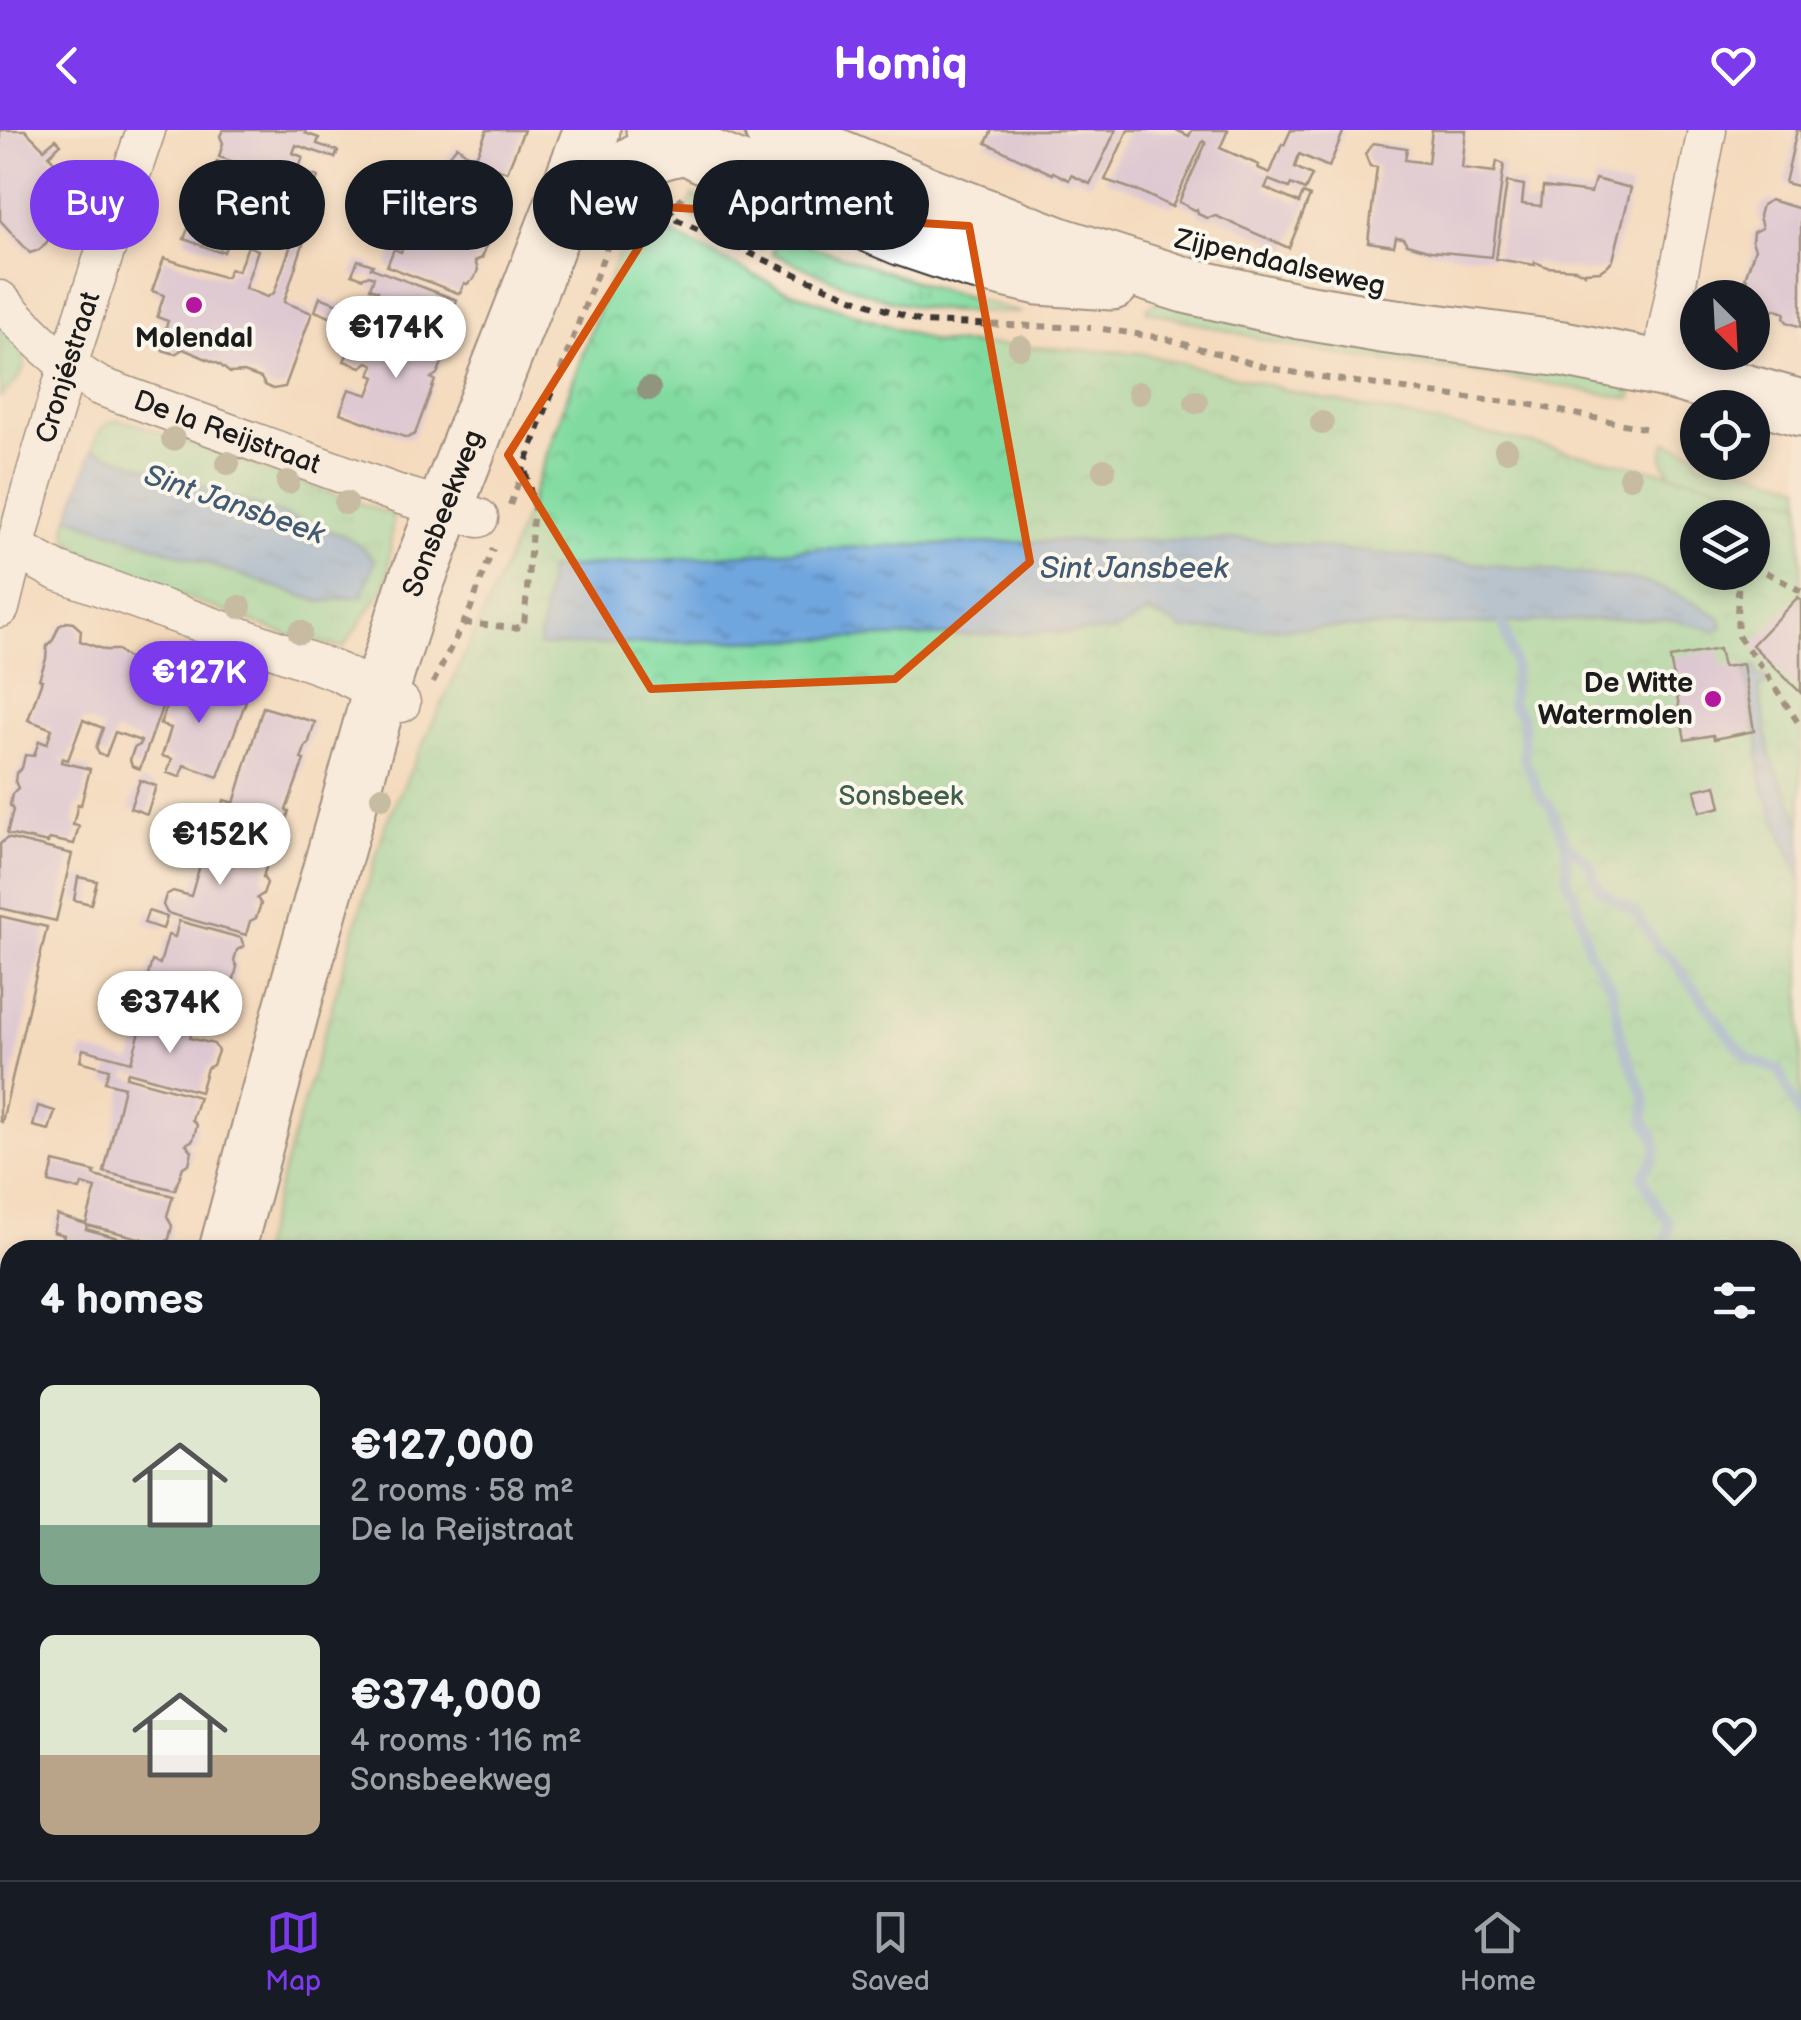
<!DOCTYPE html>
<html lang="en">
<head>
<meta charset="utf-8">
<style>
	body { margin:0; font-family:"Balsamiq Sans",sans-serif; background:#242831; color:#f1f3f6; height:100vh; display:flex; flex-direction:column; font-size:38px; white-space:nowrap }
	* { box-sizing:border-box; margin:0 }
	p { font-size:32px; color:#9ea1a6 }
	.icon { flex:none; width:55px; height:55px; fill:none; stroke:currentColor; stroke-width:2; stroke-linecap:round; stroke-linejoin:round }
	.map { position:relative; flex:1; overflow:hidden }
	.panel { position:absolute; left:0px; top:1110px; width:1802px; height:640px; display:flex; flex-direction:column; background:#171b24; border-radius:30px 30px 0 0; box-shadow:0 5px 15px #0003 }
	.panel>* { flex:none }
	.banner { position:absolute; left:30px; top:30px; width:1000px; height:90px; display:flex; gap:20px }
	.needle { width:65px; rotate:156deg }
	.tools { position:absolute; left:1680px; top:150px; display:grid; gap:20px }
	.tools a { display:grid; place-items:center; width:90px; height:90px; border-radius:50%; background:#171b24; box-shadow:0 5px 15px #0003; font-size:50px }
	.price { position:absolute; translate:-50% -85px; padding:0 22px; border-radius:35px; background:#fff; color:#222; font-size:32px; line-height:65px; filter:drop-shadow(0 2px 5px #0008) }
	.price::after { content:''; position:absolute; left:50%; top:60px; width:30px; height:22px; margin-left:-15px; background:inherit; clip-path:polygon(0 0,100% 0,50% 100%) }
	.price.current { background:#7c3aed; color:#fff }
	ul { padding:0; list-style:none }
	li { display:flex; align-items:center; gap:30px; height:250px; padding:0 40px }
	li span { display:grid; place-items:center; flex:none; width:280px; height:200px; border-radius:15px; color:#555 }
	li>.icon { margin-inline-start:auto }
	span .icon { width:120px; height:120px; fill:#fffc; stroke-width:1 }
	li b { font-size:42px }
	h2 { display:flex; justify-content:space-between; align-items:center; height:120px; padding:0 40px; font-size:42px }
	.chip { padding:0 35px; border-radius:45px; background:#171b24; box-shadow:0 5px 15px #0003; font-size:35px; line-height:90px }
	.chip.current { background:#7c3aed; color:#fff }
	header { display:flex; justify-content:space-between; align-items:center; height:130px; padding:0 40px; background:#7c3aed; color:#fff; font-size:45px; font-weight:800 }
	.menu { display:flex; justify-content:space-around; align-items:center; height:140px; border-top:2px solid #363941; background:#171b24; font-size:28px; color:#9ea1a6 }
	.menu a { display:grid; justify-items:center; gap:5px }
	.menu .current { color:#7c3aed }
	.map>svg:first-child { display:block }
	.grass { fill:url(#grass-tufts); stroke:#4e7c5e; stroke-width:2.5 }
	.park { fill:url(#park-crowns); stroke:#4e7c5e; stroke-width:2.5; fill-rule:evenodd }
	.water { fill:url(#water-ripples); stroke:#46617d; stroke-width:2.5 }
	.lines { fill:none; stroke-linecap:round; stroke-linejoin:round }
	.stream { stroke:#70a6de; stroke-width:10 }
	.building { fill:#c2b1ec }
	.minor-casing { stroke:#3c3834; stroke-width:41 }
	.secondary-casing { stroke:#3c3834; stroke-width:59 }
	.primary-casing { stroke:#3c3834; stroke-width:59 }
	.path { stroke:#3c3834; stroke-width:6; stroke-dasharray:8 8; stroke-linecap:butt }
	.minor { stroke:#fff; stroke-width:38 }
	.secondary { stroke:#fff; stroke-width:55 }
	.primary { stroke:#fff; stroke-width:55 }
	.tree { fill:#90967e }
	.marked { fill:none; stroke:#d4530e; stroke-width:8; stroke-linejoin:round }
	.poi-dot { fill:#b5179e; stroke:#fbf7ec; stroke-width:4 }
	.labels { text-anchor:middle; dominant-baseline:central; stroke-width:8; stroke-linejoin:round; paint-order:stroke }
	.street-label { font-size:28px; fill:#1c1c1c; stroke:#fbf7ec }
	.poi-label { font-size:28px; font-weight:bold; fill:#1c1c1c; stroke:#fbf7ec }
	.park-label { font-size:28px; fill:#3f5f4a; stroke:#fbf7ec }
	.water-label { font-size:30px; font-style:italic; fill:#425a73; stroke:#fbf7ec }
</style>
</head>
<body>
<header><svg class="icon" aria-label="back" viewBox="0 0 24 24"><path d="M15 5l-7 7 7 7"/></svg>Homiq<svg class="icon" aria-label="heart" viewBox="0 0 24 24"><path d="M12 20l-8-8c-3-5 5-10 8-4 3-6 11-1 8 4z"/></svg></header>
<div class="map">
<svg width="1801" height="1750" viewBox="0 0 1801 1750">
	<defs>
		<pattern id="grass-tufts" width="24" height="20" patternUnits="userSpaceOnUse" patternTransform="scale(2.5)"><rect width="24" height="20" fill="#81dba0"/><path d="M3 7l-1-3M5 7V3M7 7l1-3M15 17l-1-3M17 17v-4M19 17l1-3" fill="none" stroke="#6fbb89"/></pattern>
		<pattern id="park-crowns" width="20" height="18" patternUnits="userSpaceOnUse" patternTransform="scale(2.5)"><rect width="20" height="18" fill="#81dba0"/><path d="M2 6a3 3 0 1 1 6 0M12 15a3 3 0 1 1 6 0" fill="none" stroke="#6fbb89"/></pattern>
		<pattern id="water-ripples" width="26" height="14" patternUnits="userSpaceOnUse" patternTransform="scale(2.5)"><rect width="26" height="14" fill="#70a6de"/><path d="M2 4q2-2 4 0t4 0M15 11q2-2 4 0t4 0" fill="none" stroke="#5b86b3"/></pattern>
	</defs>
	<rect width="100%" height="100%" fill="#fbf7ec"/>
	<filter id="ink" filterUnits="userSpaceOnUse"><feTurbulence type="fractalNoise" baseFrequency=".01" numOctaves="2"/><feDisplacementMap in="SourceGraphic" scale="20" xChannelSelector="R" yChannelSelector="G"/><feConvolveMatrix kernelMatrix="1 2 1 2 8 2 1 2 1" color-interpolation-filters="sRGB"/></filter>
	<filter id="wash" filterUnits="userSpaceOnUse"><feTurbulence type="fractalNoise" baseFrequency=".0048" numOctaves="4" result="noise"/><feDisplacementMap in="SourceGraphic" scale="40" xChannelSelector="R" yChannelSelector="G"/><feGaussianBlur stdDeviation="2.25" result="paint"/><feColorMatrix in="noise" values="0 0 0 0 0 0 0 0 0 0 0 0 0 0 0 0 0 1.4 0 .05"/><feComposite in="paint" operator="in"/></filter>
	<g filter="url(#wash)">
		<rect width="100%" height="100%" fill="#f4dabd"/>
		<!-- grass -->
		<g class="grass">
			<polygon points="693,66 770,101 762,118 685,82"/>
			<path d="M780,105L922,154L1022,183C988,182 953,183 919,177C868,168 819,144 772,123Z"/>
			<polygon points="1165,168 1635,251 1631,269 1534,251 1337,225 1277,213 1147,181 1148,177"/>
			<path d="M0,184C25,222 40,233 0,267Z"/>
			<path d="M117,290L133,293L393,385L388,444L382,461L343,518L320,512L318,516L111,440L112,434C87,423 57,420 69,387L320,472L362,466L345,406L93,319C96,304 101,295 117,290Z"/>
			<path d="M1666,312L1697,322L1698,332L1730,333L1801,355V452C1790,437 1778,422 1767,407C1763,401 1758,393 1753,388C1730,369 1645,356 1666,312Z"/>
		</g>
		<!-- park -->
		<path class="park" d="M650,93L780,158L934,212L1141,223L1295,262L1801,372V1750H176V1740H1792V1120H260L386,693L485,481L523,392L625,105ZM1698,388H1752V442H1698Z"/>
		<!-- water -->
		<g class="water">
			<polygon points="93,319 345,406 363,418 375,430 362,466 321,472 69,387"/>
			<path d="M1244,409L1637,450C1668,459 1695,471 1721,489L1722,497L1717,501L1669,489H1617L1384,497L1182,500L1176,494L1147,483L1115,501L539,516L549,439L809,419L1053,411Z"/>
			<polygon points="1756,537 1758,547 1765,546 1766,555 1759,557 1770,626 1801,693 1801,751 1763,657 1758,623 1760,622 1744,539"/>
		</g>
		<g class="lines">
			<!-- stream -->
			<g class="stream">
				<polyline points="1504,484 1503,493 1515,536 1511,573 1523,588 1524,629 1542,669 1549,674 1566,713 1591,735 1595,750 1603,762 1634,782 1642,792 1658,818 1671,827 1732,910 1750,930 1778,939 1801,987"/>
				<polyline points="1566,714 1567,753 1575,764 1589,821 1612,858 1622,912 1646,970 1644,991 1655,1008 1657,1017 1653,1030 1642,1046 1658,1079 1668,1090 1668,1103 1662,1120"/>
				<polyline points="1792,1227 1801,1226"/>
				<polyline points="1792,1403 1801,1401"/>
				<polyline points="1792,1523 1801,1520"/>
			</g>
		</g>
		<g id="blocks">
			<!-- building -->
			<g class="building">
				<polygon points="0,0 25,0 44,19 56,9 61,14 49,25 58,36 67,29 71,34 76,30 80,35 74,54 66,56 62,69 64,71 58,77 61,82 45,98 50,104 47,112 39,120 30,123 0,90"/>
				<polygon points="223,0 306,0 305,3 319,8 317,14 338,21 335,28 296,15 293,23 303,27 298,40 318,47 315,54 291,45 289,50 296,53 293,65 281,61 270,89 240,79 224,122 220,120 219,122 184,109 197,76 201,77 205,64 203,59 206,50 212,45 217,31 277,53 282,54 284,49 219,27 223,13 220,6"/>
				<polygon points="487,0 524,0 507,42 486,34 481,49 503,56 506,64 501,77 493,80 489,92 411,63 417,47 433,50 439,32 443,34 457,16 466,23 476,27"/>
				<polygon points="992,0 1116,0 1090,54 1071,45 1069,50 1053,42 1052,44 986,13"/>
				<polygon points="1128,0 1176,0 1189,6 1192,0 1228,0 1220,18 1259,35 1258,38 1270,43 1282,14 1284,15 1291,0 1344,0 1329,37 1299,24 1295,37 1312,45 1305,60 1291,54 1289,58 1269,50 1265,58 1299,73 1303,63 1310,66 1289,118 1216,86 1207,88 1198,84 1197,79 1195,80 1179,72 1206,13 1203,11 1172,77 1141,62 1105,50"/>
				<polygon points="1432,0 1466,0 1462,38 1495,42 1497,31 1504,34 1492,127 1431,121 1407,114 1403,108 1396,107 1394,116 1368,112 1377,37 1370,36 1365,24 1373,13 1407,18 1405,30 1428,33"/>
				<polygon points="1797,0 1801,0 1801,57 1785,53"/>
				<polygon points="1595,49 1631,58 1613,130 1606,137 1600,141 1585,142 1585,144 1575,139 1547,137 1535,132 1535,135 1496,129 1507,52 1524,55 1522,74 1541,76 1543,57 1591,63"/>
				<polygon points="377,58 412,70 413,68 488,97 483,110 486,116 482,128 475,131 478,140 474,149 467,154 464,153 460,164 387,136 394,119 401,122 407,105 401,103 406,89 370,75"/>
				<polygon points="1770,70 1801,79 1801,197 1787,192 1784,188 1785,183 1775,179 1767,186 1759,183 1756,177 1757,174 1752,173 1752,168 1746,168 1744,164 1747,149 1745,148 1755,119 1752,111 1753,102 1762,98 1759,86 1762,75"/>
				<polygon points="297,98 307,102 284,172 312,183 285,257 273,259 265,255 261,248 244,242 230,243 219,234 183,219 175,224 162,220 160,215 168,191 157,187 164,165 152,161 164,128 226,148 230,139 238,141 248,116 258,120 245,158 267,167 274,163"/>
				<polygon points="358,130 373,135 371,138 457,170 452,182 458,190 453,206 445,209 370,181 378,161 370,158 374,147 369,145 362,148 352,144"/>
				<polygon points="320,167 343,176 337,190 315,181"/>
				<polygon points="384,191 444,214 438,228 442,233 437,244 431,248 435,250 415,304 407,308 340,283 349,259 368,265 375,247 370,245 374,235 368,232 361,237 344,231 350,219 372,226"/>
				<polygon points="1798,467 1801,470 1801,563 1752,515"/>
				<polygon points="67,492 73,493 81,500 80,511 105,520 118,520 126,527 140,532 151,532 159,539 174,544 140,639 132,636 130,630 134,618 140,615 141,611 115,602 106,626 99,624 96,618 103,598 83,590 68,630 62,628 61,632 90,639 81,675 78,674 73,695 79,696 74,714 49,709 48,713 7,704 13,680 10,675 12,664 18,658 15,651 16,644 22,638 25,625 34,626 39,611 47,614 52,599 28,590 42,550 39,549 46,529 47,516 53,510 59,496"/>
				<polygon points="1719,519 1723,537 1743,534 1754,601 1714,609 1713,605 1685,610 1670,528"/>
				<polygon points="177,546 182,548 188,546 196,549 200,554 246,571 218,647 184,635 180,647 167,643 172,629 162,626 171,598 160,594"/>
				<polygon points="263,577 315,592 308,615 306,615 301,629 304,630 286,680 289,681 277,720 215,701 224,670 234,673"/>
				<polygon points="140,650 156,656 147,684 130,678"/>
				<polygon points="1716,655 1721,677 1700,682 1695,660"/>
				<polygon points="7,708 72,724 56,791 0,778 0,714"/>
				<polygon points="189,708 268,731 263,747 267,753 263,764 257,768 261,774 256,788 250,791 246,805 167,783 163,775 166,765 173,761 191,766 200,735 182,730 178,722 182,712"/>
				<polygon points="78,747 97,751 91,774 74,770"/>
				<polygon points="148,781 167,787 163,799 144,793"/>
				<polygon points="0,786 47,797 2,992 0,991"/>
				<polygon points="179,791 241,808 244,816 237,820 234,831 237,837 234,849 227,853 233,855 234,865 227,881 225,880 218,903 193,897 190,908 214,914 218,921 213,935 207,938 200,962 128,942 126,947 199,967 192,990 197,995 193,1010 186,1014 192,1021 189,1034 183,1037 175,1060 104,1042 124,957 105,952 109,939 80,931 83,919 131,932 142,895 148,897 157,864 144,860 152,831 160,834 168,805 175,807"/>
				<polygon points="38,976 55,981 49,1000 33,996"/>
				<polygon points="54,1032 95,1042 94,1045 98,1047 173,1066 167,1086 172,1096 169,1109 163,1114 87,1095 86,1099 161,1120 80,1120 62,1115 64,1105 53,1102 57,1085 86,1094 96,1058 82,1054 80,1060 49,1052"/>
				<polygon points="0,1183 10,1186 10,1207 0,1205"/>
				<polygon points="10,1590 10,1666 4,1672 0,1672 0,1601"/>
			</g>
		</g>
	</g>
	<g filter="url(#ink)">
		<use href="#blocks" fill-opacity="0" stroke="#3c3834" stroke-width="2.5"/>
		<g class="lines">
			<defs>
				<g id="minor">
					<path id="s1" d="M0,170C30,203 60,234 99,256L401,365L479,388"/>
					<polyline points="1662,239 1667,202 1707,0"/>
					<polyline points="15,418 57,441 336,541 401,573"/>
					<path id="s2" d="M0,478C39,316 92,158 146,0"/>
				</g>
				<g id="secondary">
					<polyline points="654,0 704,25 903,108 971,131 1039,147 1112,152"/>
					<polyline points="773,0 924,63 1059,115 1185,155 1300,181 1381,195 1563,219 1662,239 1801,278"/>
					<path d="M606,57C635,30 646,24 685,16"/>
					<path id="s3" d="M227,1120L290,885L380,563L413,460L592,0"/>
					<polyline points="132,1740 134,1750"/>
				</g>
				<polyline id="primary" points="11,1750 19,1740"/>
			</defs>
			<!-- minor casing -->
			<use href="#minor" class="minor-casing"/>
			<!-- secondary casing -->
			<use href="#secondary" class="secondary-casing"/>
			<!-- primary casing -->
			<use href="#primary" class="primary-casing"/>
			<!-- path -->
			<g class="path">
				<polyline points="647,76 800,146 860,171 922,192 1091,198"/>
				<polyline points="668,86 685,63"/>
				<polyline points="1103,199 1163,208 1269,238 1321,247 1475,269 1522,273 1652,300"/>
				<polyline points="510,375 615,96"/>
				<polyline points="1752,435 1801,461"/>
				<polyline points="1739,442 1737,484 1738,506 1763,539 1801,597"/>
				<polyline points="464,493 515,498 524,496 534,376 525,339"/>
				<polyline points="433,553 470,480 493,419"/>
				<polyline points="1792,1605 1801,1605"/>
				<polyline points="1792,1639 1801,1641"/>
				<polyline points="1792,1689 1801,1686"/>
				<polyline points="367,1740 372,1750"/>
				<polyline points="1166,1740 1180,1750"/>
				<polyline points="737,1750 739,1740"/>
				<polyline points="1654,1750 1674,1740"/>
			</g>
			<!-- minor -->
			<use href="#minor" class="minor"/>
			<!-- secondary -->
			<use href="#secondary" class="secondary"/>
			<!-- primary -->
			<use href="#primary" class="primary"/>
		</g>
		<!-- trees -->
		<g class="tree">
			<circle cx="1020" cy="217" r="12"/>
			<circle cx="649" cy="259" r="12"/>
			<circle cx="1139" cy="263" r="12"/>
			<circle cx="1196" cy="272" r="12"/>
			<circle cx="1322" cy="293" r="12"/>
			<circle cx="173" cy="309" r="12"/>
			<circle cx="1506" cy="320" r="12"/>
			<circle cx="228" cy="333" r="12"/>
			<circle cx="1104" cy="340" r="12"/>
			<circle cx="1630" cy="347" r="12"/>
			<circle cx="288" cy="352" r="12"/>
			<circle cx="346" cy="373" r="12"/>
			<circle cx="240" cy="477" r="12"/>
			<circle cx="300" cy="502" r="12"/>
			<circle cx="382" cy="667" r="12"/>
		</g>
	</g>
	<!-- marked area -->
	<path d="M0 0H1801V1750H0ZM664,77L969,96L1030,432L895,549L651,559L508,325Z" fill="#f4dabd" fill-opacity=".55" fill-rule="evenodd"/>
	<path class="marked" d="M664,77L969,96L1030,432L895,549L651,559L508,325Z"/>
	<!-- markers -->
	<g class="poi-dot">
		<circle cx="194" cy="175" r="10"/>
		<circle cx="1713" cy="569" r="10"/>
	</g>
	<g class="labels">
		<!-- street labels -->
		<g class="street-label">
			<text transform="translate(1280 133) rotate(13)">Zijpendaalseweg</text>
			<text stroke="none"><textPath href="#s2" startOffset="250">Cronjéstraat</textPath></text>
			<text stroke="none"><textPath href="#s1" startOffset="268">De la Reijstraat</textPath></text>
			<text stroke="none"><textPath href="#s3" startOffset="768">Sonsbeekweg</textPath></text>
		</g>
		<!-- poi labels -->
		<g class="poi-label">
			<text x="194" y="208">Molendal</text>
			<text x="1693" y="553" text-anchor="end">De Witte<tspan x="1693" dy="32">Watermolen</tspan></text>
		</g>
		<!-- park labels -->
		<g class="park-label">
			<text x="901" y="666">Sonsbeek</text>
		</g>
		<!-- water labels -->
		<g class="water-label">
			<text transform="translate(234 375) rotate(19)">Sint Jansbeek</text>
			<text x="1134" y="439">Sint Jansbeek</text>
		</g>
	</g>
</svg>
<div class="tools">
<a><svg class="needle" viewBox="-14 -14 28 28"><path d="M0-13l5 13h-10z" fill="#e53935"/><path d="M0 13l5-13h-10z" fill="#9ea1a6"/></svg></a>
<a><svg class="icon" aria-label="locate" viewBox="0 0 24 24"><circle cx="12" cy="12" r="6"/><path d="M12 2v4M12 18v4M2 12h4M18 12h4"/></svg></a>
<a><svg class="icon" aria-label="layers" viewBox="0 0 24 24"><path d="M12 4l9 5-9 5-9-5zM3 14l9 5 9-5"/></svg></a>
</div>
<b class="price" style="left:396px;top:251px">€174K</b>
<b class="price current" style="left:199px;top:596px">€127K</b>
<b class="price" style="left:220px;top:758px">€152K</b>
<b class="price" style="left:170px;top:926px">€374K</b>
<div class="banner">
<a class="chip current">Buy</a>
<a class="chip">Rent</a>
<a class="chip">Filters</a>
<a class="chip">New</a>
<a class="chip">Apartment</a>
</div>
<section class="panel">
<h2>4 homes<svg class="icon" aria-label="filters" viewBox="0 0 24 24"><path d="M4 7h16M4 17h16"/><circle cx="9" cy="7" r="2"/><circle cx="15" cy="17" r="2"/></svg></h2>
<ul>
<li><span style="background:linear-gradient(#dfe7d0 70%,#7fa58c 0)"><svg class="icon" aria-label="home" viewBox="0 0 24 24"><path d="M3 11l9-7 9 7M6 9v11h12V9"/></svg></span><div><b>€127,000</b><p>2 rooms · 58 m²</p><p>De la Reijstraat</p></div><svg class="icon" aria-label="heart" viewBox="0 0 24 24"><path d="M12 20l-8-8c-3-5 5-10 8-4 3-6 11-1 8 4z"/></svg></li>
<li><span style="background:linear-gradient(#dfe7d0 60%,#b9a48a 0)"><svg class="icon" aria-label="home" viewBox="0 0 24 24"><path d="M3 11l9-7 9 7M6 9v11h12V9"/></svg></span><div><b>€374,000</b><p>4 rooms · 116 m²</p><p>Sonsbeekweg</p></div><svg class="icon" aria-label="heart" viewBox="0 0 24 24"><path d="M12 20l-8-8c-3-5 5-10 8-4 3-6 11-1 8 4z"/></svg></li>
</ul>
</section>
</div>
<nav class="menu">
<a class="current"><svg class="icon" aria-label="map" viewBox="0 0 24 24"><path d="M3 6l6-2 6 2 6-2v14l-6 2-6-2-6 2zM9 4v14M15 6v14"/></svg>Map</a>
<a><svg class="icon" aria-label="saved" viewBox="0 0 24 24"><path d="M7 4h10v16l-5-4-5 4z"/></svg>Saved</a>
<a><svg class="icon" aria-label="home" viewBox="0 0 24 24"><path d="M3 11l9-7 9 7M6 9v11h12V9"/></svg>Home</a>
</nav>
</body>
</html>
